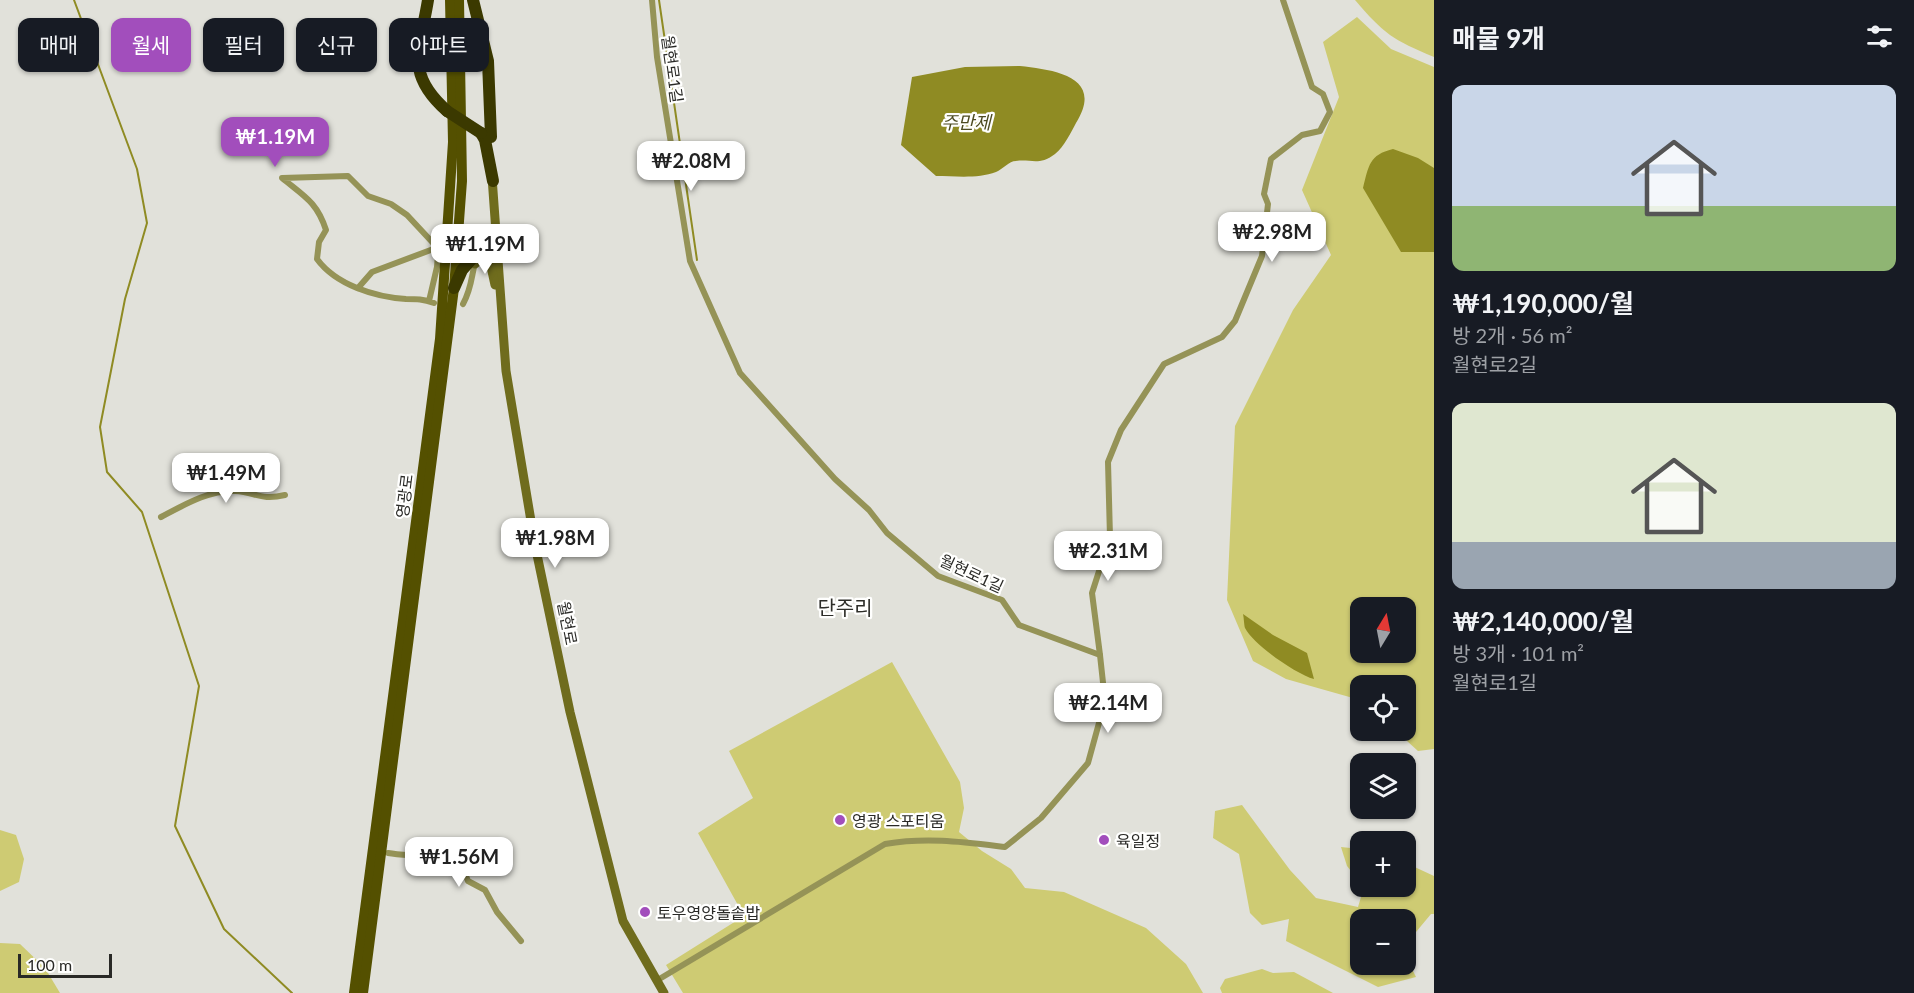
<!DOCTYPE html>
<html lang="ko">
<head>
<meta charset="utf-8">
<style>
	body { margin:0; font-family:Lato,"Noto Sans KR",sans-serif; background:#242831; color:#f1f3f6; height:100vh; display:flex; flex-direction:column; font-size:22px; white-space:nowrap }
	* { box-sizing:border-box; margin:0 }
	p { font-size:20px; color:#9ea1a6 }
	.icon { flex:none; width:33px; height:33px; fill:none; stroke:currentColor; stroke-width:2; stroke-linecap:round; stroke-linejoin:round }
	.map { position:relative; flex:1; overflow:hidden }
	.drawer { display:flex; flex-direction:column; background:#171b24; width:480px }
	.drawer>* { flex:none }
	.guide { position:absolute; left:18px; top:18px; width:570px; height:54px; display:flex; gap:12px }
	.needle { width:39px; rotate:10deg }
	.buttons { position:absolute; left:1350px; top:597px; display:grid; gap:12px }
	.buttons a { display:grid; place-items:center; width:66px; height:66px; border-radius:12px; background:#171b24; box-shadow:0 2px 4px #0004; font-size:30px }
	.scale { position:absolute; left:18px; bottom:15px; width:94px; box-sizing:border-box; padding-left:6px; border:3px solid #292926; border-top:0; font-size:16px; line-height:21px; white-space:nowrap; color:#292926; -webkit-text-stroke:4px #fffffe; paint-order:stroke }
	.price { position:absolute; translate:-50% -51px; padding:0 14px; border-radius:12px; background:#fff; color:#222; font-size:20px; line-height:39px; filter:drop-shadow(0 2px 3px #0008) }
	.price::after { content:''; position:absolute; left:50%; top:36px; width:18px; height:14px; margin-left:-9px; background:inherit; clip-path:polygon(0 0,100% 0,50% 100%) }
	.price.selected { background:#a24ebc; color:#fff }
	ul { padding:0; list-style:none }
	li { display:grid; align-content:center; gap:12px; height:318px; padding:0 18px }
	li span { display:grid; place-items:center; height:186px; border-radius:12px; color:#555 }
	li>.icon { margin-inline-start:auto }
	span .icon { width:108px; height:108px; fill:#fffc; stroke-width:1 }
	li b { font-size:26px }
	h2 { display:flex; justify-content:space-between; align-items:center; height:72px; padding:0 18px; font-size:26px }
	.chip { padding:0 21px; border-radius:12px; background:#171b24; box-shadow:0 2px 4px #0004; font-size:21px; line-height:54px }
	.chip.selected { background:#a24ebc; color:#fff }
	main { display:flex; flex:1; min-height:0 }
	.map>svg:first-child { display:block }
	.green { fill:#cecb73; fill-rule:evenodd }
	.water { fill:#8f8b23 }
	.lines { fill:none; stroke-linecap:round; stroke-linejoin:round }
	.stream { stroke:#8f8b23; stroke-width:2 }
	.street { stroke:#959357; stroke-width:6 }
	.secondary { stroke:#6f6c1d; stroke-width:9 }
	.primary { stroke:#545000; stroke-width:10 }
	.highway { stroke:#3b3900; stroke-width:12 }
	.highway-bridge { stroke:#3b3900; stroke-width:12 }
	.poi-dot { fill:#a24ebc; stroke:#fffffe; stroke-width:2 }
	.labels { text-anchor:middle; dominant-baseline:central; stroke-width:4.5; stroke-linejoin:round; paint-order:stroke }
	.street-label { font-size:16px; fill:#292926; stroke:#fffffe }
	.poi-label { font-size:16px; fill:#292926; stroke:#fffffe; text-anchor:start }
	.water-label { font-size:18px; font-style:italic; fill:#4d4b22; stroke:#fffffe }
	.quarter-label { font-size:20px; fill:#2e2e29; stroke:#fffffe }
</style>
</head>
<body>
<main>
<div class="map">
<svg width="1434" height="993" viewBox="0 0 1434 993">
	<rect width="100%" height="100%" fill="#e1e1da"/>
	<!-- green -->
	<g class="green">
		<path d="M1355,0H1434V57C1393,40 1384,34 1355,0Z"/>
		<path d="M1357,17L1391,49L1434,67V749L1418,751L1396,731L1406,730V686H1360V700L1286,679L1253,661L1227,600L1235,426L1293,310L1331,255L1302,190L1339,97L1323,42ZM1360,608H1406V652H1360Z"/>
		<polygon points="892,662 960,782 964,808 959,832 982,851 1011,869 1025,888 1064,892 1146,928 1186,964 1203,993 683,993 666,965 744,916 698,833 753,798 729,751"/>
		<polygon points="1242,805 1290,870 1316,898 1358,907 1364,887 1406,886 1406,863 1434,876 1434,914 1431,914 1406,944 1406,920 1360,920 1360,964 1406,964 1406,957 1416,977 1378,987 1286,941 1289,919 1262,925 1250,913 1239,854 1213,838 1215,811"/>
		<polygon points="0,830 16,835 24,859 19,882 0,891"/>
		<polygon points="1341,847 1360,849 1360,882 1347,866"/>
		<polygon points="0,943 20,944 45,968 60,993 0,993"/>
		<polygon points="1262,969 1273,973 1294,972 1333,993 1222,993 1220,988 1225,979"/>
	</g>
	<!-- water -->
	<g class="water">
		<path d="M1020,66C1054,70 1105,76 1076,123C1071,132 1064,147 1055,154C1039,166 1032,159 1016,161C1009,161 1003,169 996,172C978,179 955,176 936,176L901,145L912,77L965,67Z"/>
		<path d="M1393,149L1418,158L1434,168V252H1401L1363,188C1369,165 1369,155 1393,149Z"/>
		<path d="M1243,614L1273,635L1307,653L1314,679C1296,674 1254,645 1245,628C1244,625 1244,618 1243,614Z"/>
	</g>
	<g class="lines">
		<!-- stream -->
		<g class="stream">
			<polyline points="74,0 137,169 147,223 125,299 100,427 107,472 142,512 199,686 175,826 224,929 292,993"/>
			<polyline points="659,0 697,260"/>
		</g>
		<!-- street -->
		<g class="street">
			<path d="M652,0L657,57L690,261L740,373L835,479L869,510L887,533L938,576L1002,600L1019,625L1100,655L1105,701L1088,763L1041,818L1005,847C963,842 927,837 885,844L656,981"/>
			<polyline points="358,288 372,272 436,248"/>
			<path d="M429,301L437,267L438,254L434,244L407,215L391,204L368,196L348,176L282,178C304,196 317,202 326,230L319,242L317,259C336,285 375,297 406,299C417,299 423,299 434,303"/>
			<path d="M463,304C479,275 465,256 497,238"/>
			<path d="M161,517C184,505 209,490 235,491C256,492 260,501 285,495"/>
			<polyline points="1100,655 1092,593 1110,537 1108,462 1121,430 1164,364 1222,337 1235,321 1262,256 1268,204 1264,194 1271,159 1302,135 1320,131 1330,112 1323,94 1312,87 1283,0"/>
			<path d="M388,853C415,858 458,851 468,881L485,890L497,912L521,941"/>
		</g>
		<!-- secondary -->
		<g class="secondary">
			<polyline points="492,177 506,371 535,545 570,712 623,921 664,993"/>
			<polyline points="475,264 480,258 490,262 495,285"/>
		</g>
		<!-- primary -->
		<g class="primary">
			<polyline points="354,993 440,339 453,142 450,0"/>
			<polyline points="363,993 454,288 462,181 459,0"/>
		</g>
		<!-- highway -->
		<g class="highway">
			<path d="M428,0C420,50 404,73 447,111"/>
			<polyline points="473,0 488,61 491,137"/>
			<polyline points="481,133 485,140 493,181"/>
			<polyline points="454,288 462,270 476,254"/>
		</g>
		<!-- highway-bridge -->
		<polyline class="highway-bridge" points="447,111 481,133"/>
	</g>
	<!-- markers -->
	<g class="poi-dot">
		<circle cx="840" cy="820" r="6"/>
		<circle cx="1104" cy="840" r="6"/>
		<circle cx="645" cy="912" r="6"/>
	</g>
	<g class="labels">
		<!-- street labels -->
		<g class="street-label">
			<text transform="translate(673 69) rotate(82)">월현로1길</text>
			<text transform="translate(404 496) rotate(-83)">영광로</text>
			<text transform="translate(972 573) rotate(25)">월현로1길</text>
			<text transform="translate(568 623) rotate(79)">월현로</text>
		</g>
		<!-- poi labels -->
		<g class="poi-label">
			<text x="852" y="820">영광 스포티움</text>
			<text x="1116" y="840">육일정</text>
			<text x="657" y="912">토우영양돌솥밥</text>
		</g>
		<!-- water labels -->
		<g class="water-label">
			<text x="966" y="122">주만제</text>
		</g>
		<!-- quarter labels -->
		<g class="quarter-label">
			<text x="845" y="607">단주리</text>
		</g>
	</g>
</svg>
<div class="buttons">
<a><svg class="needle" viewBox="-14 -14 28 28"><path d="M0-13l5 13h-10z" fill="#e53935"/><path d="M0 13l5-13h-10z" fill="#9ea1a6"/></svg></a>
<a><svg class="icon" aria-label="locate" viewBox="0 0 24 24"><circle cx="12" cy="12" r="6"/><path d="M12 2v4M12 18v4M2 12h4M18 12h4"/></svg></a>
<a><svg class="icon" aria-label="layers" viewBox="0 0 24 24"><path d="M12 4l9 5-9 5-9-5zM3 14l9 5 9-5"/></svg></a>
<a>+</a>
<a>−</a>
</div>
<div class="scale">100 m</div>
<b class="price selected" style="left:275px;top:168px">₩1.19M</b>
<b class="price" style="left:691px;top:192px">₩2.08M</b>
<b class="price" style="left:1272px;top:263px">₩2.98M</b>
<b class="price" style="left:485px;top:275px">₩1.19M</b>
<b class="price" style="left:226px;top:504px">₩1.49M</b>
<b class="price" style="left:555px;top:569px">₩1.98M</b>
<b class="price" style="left:1108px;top:582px">₩2.31M</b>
<b class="price" style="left:1108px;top:734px">₩2.14M</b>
<b class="price" style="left:459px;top:888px">₩1.56M</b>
<div class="guide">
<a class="chip">매매</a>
<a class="chip selected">월세</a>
<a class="chip">필터</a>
<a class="chip">신규</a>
<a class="chip">아파트</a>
</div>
</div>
<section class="drawer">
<h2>매물 9개<svg class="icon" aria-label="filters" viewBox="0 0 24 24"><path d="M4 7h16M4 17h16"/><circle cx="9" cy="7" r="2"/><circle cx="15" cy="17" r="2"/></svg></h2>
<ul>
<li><span style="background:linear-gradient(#c9d6e8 65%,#8fb573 0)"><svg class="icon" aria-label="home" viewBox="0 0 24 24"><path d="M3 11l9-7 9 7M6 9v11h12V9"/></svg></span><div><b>₩1,190,000/월</b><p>방 2개 · 56 m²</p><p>월현로2길</p></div></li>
<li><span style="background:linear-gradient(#dfe7d0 75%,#9aa5b1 0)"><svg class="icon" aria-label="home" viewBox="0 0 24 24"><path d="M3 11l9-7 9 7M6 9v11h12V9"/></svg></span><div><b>₩2,140,000/월</b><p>방 3개 · 101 m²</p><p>월현로1길</p></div></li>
</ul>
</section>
</main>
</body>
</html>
